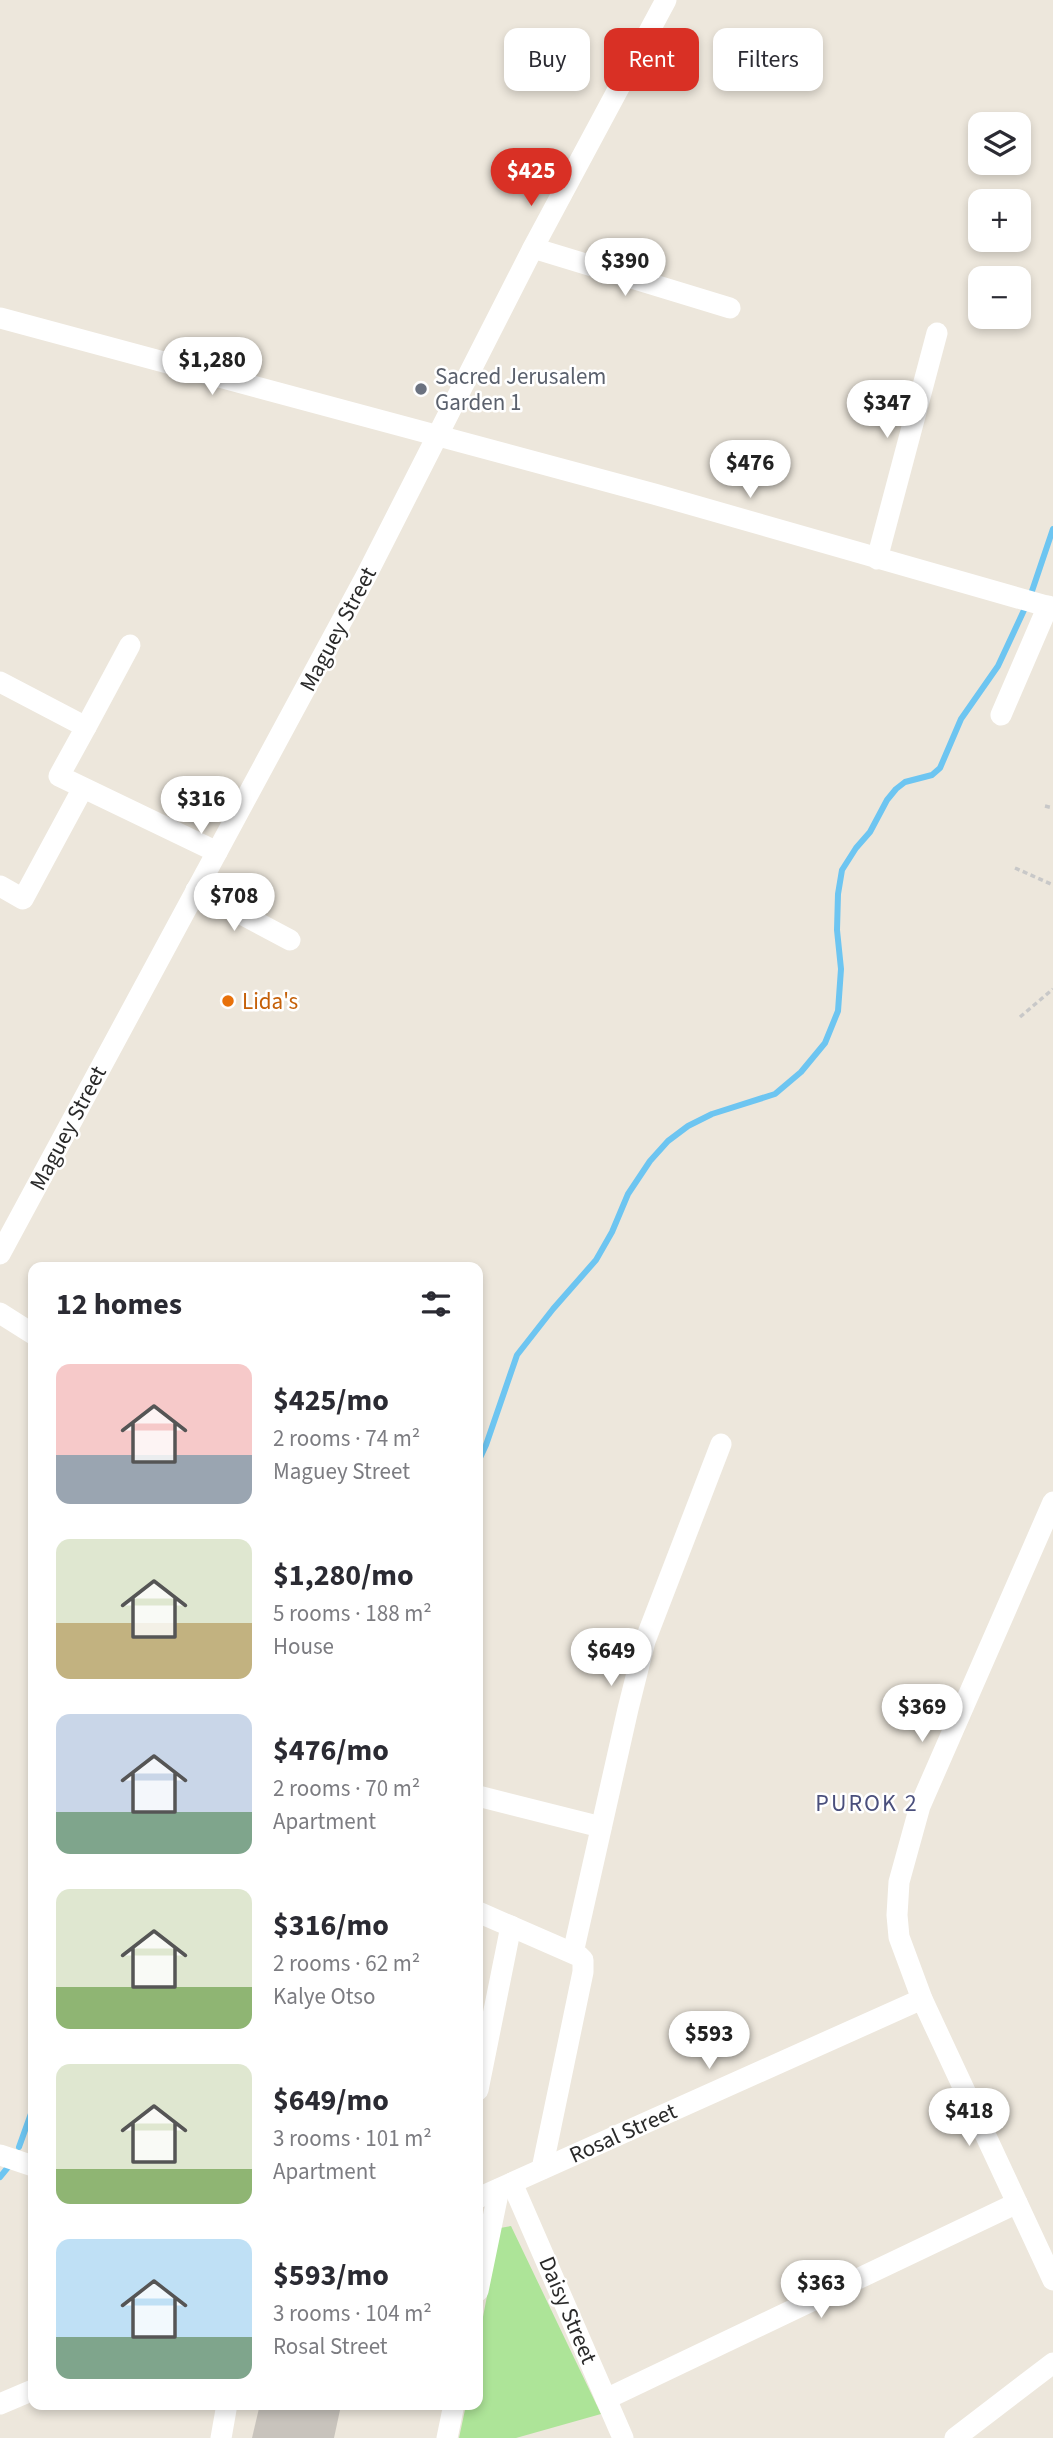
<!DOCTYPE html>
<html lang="en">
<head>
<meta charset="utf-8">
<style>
	body { margin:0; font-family:"Source Sans 3",sans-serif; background:#f7f7f7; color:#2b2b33; height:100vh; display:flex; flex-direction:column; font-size:26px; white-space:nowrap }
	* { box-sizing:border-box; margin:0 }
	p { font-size:23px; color:#7c7c81 }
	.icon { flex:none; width:38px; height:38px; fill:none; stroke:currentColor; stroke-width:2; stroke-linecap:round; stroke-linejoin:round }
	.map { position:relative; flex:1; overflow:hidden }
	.panel { position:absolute; left:28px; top:1262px; width:455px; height:1148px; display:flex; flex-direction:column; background:#fff; border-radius:14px; box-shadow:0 4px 10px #0003 }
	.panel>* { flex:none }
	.hud { position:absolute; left:504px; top:28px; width:443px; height:63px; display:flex; gap:14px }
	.controls { position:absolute; left:968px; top:112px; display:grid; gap:14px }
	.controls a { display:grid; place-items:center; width:63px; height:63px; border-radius:14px; background:#fff; box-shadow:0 4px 10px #0003; font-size:35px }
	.price { position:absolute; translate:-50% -60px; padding:0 16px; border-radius:24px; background:#fff; color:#222; font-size:23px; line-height:46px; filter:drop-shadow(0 2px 4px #0008) }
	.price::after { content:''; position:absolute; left:50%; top:42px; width:21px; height:16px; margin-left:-10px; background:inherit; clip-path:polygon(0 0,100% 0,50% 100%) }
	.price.selected { background:#d93025; color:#fff }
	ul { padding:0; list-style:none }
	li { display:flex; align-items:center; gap:21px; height:175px; padding:0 28px }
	li span { display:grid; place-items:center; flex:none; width:196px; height:140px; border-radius:14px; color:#555 }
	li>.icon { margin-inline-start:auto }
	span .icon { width:84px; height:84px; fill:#fffc; stroke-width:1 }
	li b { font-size:30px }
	h2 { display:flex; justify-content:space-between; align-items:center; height:84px; padding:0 28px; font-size:30px }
	.pill { padding:0 24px; border-radius:14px; background:#fff; box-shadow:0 4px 10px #0003; font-size:24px; line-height:63px }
	.pill.selected { background:#d93025; color:#fff }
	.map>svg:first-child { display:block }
	.green { fill:#ade498 }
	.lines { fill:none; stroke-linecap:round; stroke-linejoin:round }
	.stream { stroke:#6dc5f1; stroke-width:6 }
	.building { fill:#c8c3bc }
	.path { stroke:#c8c8c8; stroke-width:3.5; stroke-dasharray:5 3.5; stroke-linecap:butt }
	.minor { stroke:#fff; stroke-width:21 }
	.worship-dot { fill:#6b7280; stroke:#fff; stroke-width:2.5 }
	.food-dot { fill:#e8710a; stroke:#fff; stroke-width:2.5 }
	.labels { text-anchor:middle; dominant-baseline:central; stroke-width:5; stroke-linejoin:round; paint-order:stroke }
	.worship-label { font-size:23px; fill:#5b616d; stroke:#fff; text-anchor:start }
	.street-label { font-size:23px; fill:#2a2a2a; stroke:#fff }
	.food-label { font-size:23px; fill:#c56008; stroke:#fff; text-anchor:start }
	.neighbourhood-label { font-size:24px; letter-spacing:2px; fill:#4a4f7c; stroke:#fff }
</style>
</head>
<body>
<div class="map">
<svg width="1053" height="2438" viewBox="0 0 1053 2438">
	<rect width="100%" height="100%" fill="#ede7dc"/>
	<!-- green -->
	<polygon class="green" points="511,2226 601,2414 516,2438 459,2438 466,2405 478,2404 478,2343 500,2228"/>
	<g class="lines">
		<!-- stream -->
		<g class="stream">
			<polyline points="1032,591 1053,529"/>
			<polyline points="478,1462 486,1445 517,1355 553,1309 596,1260 612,1232 628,1194 650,1161 668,1141 688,1126 712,1114 775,1094 801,1072 825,1043 838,1011 841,969 837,930 838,894 842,870 856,848 870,832 887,800 896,789 905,782 932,775 940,768 961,719 998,666 1025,608"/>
			<polyline points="19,2147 33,2108"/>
			<polyline points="0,2177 9,2166"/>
		</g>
	</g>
	<!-- building -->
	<polygon class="building" points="260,2404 309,2404 340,2410 334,2438 252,2438"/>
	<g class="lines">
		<!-- path -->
		<g class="path">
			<polyline points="1045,806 1053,808"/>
			<polyline points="1015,868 1053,885"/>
			<polyline points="1020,1017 1053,989"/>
		</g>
		<!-- minor -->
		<g class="minor">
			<polyline points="533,248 730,308"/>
			<polyline points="0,318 654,494 1053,608"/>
			<polyline points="877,559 937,333"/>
			<polyline points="0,682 86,727 59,776 217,852"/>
			<polyline points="1001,715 1048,606"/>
			<polyline points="86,727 130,645"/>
			<polyline points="0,886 23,899 83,788"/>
			<polyline points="196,890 290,940"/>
			<polyline points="0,1254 366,576 533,248 666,0"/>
			<polyline points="0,1313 33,1334"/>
			<polyline points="1053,1502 920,1806 899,1882 897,1915 899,1937 922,1999 1053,2280"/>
			<polyline points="478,1796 601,1827"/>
			<polyline points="478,1912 579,1956 583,1960 583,1972 542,2169"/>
			<polyline points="573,1953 628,1709 645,1641 721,1444"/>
			<polyline points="478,2090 511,1926"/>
			<polyline points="0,2155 33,2166"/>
			<polyline points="512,2183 623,2438"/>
			<polyline points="478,2198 922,1999"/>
			<polyline points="478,2291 499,2189"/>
			<polyline points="606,2399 1017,2203"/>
			<polyline points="0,2404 33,2390"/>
			<polyline points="221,2438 227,2404"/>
			<polyline points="447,2438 454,2404"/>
			<polyline points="955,2438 1053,2363"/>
		</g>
	</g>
	<!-- markers -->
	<circle class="worship-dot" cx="421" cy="389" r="7"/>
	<circle class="food-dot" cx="228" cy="1001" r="7"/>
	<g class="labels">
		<!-- worship labels -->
		<g class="worship-label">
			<text x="435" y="376">Sacred Jerusalem<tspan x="435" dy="26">Garden 1</tspan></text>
		</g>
		<!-- street labels -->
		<g class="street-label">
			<text transform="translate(338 629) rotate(-62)">Maguey Street</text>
			<text transform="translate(68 1128) rotate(-62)">Maguey Street</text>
			<text transform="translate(623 2133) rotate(-24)">Rosal Street</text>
			<text transform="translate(568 2310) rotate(67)">Daisy Street</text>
		</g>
		<!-- food labels -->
		<g class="food-label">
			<text x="242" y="1001">Lida's</text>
		</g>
		<!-- neighbourhood labels -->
		<g class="neighbourhood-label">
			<text x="867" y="1803">PUROK 2</text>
		</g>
	</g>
</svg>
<div class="controls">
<a><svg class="icon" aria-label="layers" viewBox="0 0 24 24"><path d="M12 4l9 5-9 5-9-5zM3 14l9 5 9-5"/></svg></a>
<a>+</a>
<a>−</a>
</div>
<b class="price selected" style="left:531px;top:208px">$425</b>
<b class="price" style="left:625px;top:298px">$390</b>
<b class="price" style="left:212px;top:397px">$1,280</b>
<b class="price" style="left:887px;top:440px">$347</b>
<b class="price" style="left:750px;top:500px">$476</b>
<b class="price" style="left:201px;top:836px">$316</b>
<b class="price" style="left:234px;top:933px">$708</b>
<b class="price" style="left:611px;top:1688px">$649</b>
<b class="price" style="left:922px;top:1744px">$369</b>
<b class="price" style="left:709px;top:2071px">$593</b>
<b class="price" style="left:969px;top:2148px">$418</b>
<b class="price" style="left:821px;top:2320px">$363</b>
<div class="hud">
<a class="pill">Buy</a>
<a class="pill selected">Rent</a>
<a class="pill">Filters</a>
</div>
<section class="panel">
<h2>12 homes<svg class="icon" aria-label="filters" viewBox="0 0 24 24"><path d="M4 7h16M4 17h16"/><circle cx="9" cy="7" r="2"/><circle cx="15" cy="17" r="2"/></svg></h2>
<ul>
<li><span style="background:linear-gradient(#f6c9c9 65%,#9aa5b1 0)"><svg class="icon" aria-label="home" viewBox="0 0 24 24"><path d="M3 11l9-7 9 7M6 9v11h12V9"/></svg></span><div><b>$425/mo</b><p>2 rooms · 74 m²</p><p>Maguey Street</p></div></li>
<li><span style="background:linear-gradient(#dfe7d0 60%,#c2b280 0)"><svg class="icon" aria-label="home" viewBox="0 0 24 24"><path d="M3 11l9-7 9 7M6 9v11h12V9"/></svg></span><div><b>$1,280/mo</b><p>5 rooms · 188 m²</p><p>House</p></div></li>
<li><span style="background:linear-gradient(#c9d6e8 70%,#7fa58c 0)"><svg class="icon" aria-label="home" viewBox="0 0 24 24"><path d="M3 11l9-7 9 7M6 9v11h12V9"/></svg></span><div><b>$476/mo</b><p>2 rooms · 70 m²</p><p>Apartment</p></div></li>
<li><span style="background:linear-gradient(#dfe7d0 70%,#8fb573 0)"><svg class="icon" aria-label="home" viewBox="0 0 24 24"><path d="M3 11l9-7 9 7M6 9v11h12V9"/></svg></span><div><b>$316/mo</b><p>2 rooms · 62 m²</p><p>Kalye Otso</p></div></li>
<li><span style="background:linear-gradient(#dfe7d0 75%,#8fb573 0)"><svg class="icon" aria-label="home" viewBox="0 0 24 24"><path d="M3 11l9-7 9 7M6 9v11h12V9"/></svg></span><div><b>$649/mo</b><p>3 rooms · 101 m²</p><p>Apartment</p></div></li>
<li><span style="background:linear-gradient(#bfe0f5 70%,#7fa58c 0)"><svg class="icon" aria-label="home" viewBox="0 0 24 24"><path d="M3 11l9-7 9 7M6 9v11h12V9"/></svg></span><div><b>$593/mo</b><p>3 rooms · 104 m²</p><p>Rosal Street</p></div></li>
</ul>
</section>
</div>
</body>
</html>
